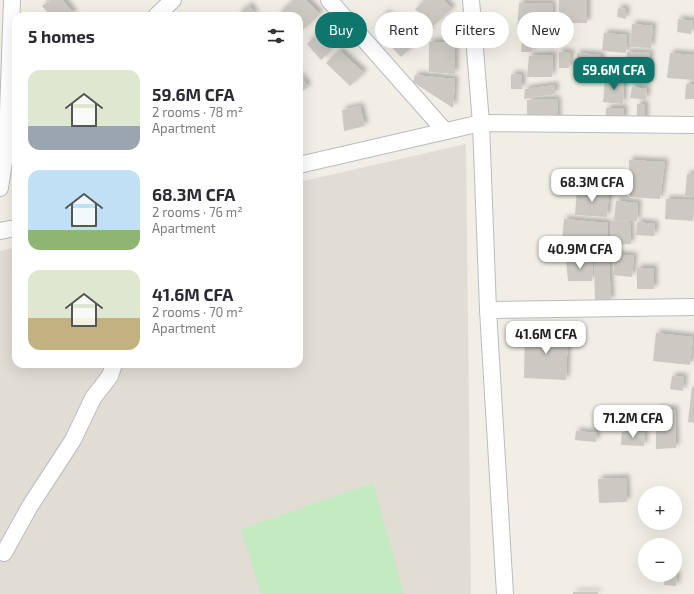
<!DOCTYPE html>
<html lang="en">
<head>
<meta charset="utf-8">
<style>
	body { margin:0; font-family:"Exo 2",sans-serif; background:#f2f2f3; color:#2b2b33; height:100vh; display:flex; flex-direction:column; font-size:15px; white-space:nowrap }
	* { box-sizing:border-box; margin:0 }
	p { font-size:13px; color:#7c7c81 }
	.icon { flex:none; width:22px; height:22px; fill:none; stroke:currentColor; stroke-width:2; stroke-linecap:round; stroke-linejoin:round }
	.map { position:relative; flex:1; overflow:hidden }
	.details { position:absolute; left:12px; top:12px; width:291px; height:356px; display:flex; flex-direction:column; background:#fff; border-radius:12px; box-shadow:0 4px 16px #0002 }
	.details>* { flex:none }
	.hud { position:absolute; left:315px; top:12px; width:319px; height:36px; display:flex; gap:8px }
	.controls { position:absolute; left:638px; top:486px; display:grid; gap:8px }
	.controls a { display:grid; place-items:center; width:44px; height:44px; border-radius:50%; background:#fff; box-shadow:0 4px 16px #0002; font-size:20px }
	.price { position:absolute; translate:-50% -34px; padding:0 9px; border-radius:8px; background:#fff; color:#222; font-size:13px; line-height:26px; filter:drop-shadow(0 1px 2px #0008) }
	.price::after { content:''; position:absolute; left:50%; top:24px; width:12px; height:9px; margin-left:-6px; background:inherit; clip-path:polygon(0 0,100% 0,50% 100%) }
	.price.on { background:#0f766e; color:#fff }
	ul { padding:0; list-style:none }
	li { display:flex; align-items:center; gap:12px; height:100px; padding:0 16px }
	li span { display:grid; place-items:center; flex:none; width:112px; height:80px; border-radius:12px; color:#555 }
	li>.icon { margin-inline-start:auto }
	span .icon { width:48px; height:48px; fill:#fffc; stroke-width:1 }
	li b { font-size:17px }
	h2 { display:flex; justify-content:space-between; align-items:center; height:48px; padding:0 16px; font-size:17px }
	.chip { padding:0 14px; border-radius:18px; background:#fff; box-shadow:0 4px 16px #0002; font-size:14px; line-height:36px }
	.chip.on { background:#0f766e; color:#fff }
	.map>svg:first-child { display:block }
	.education { fill:#e1ddd5 }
	.green { fill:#c3eac1 }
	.building { fill:#ccc9c3; filter:url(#shadow) }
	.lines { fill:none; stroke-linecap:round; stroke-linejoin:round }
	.minor-casing { stroke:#b9bcc1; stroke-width:18 }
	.minor { stroke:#fff; stroke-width:16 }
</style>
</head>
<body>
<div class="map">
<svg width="694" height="594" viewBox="0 0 694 594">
	<defs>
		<filter id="shadow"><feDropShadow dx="3.5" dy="-3.5" stdDeviation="2" flood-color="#0004"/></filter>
	</defs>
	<rect width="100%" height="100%" fill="#f1eee6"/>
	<!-- education -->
	<polygon class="education" points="466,144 471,594 0,594 0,251 16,247 16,364 299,364 299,182"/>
	<!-- green -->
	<polygon class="green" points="373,483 404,594 261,594 241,529"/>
	<!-- building -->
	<g class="building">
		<polygon points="50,0 63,0 74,14 71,16 50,16 42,6"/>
		<polygon points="293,0 306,0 320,14 299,33 299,16 277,16"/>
		<polygon points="425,0 444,0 452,9 432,27 415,9"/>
		<rect x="559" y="0" width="28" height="23"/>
		<polygon points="519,3 552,3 553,34 517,32"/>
		<polygon points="249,5 256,16 236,16"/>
		<polygon points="618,8 626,9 626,19 617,17"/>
		<polygon points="386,13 395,22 384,32 376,24"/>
		<polygon points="678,19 693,21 691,34 677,32"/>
		<polygon points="405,20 421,38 401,57 385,40"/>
		<polygon points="421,20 431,30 422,38 413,27"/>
		<polygon points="331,21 345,37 321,60 307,44"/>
		<polygon points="449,22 458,23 456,38 447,36"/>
		<polygon points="632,24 653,26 651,48 630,47"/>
		<polygon points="604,33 627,35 626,53 602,51"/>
		<polygon points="429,42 455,42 455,74 429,72"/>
		<polygon points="522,42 533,43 532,52 521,52"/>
		<polygon points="339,50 364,73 350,86 326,63"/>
		<polygon points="559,52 571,53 569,68 559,68"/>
		<polygon points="627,52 650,53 649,78 625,77"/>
		<polygon points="577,53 601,55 600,71 576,69"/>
		<polygon points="670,53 694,55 694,80 667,78"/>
		<polygon points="553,55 552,77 527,77 529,56"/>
		<polygon points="299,74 308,87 299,93"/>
		<polygon points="511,74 522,75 522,89 511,89"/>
		<polygon points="415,75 455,79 453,108 413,82"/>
		<polygon points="605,79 624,79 623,104 603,102"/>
		<polygon points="686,84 694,84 694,99 685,99"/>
		<polygon points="555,85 555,94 524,99 525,89"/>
		<polygon points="632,87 647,89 646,100 630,98"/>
		<polygon points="557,99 558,121 527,122 527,100"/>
		<rect x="637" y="104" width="8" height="20"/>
		<polygon points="360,106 365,126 344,131 342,110"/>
		<rect x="606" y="108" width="18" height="12"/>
		<polygon points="629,160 665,162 660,199 630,197"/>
		<polygon points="687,174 694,174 694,197 685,196"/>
		<polygon points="577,189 609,191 607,217 575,215"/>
		<polygon points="666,199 694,200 693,221 665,219"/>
		<polygon points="616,201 638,203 637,221 614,220"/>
		<polygon points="564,219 608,223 608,245 562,240"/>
		<polygon points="611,221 630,222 631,244 612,245"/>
		<polygon points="637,222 655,224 654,236 636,235"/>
		<rect x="563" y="244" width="15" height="12"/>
		<polygon points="616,254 634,256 632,277 613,275"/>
		<polygon points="593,258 592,281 568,281 566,260"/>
		<polygon points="594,260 609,260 611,301 595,300"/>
		<rect x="637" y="268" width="17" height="21"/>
		<polygon points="525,330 568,332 566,380 524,378"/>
		<polygon points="656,333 693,337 690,365 653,361"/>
		<polygon points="672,376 684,377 683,391 670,389"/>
		<polygon points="692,387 694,387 694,423 688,422"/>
		<polygon points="656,409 675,409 676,448 656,449"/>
		<polygon points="576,431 597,433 596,442 575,440"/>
		<polygon points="622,432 645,433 644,446 621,445"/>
		<polygon points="626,478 627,502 599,503 598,479"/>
		<polygon points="675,574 677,574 676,586 664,585 665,575 675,575"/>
		<rect x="573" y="592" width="25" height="2"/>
	</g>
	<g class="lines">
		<defs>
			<g id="minor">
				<polyline points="329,0 445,131"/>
				<polyline points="471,0 481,123 488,310 505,594"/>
				<polyline points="156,16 173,0"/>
				<polyline points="7,142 12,0"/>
				<polyline points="299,165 481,123 694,125"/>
				<polyline points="0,188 7,142 14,136"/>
				<polyline points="0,231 16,228"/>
				<polyline points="488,310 694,307"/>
				<polyline points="4,553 30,506 73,440 93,398 110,376 114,364"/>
			</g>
		</defs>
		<!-- minor casing -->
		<use href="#minor" class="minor-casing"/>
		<!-- minor -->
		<use href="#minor" class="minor"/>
	</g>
</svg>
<div class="controls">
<a>+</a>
<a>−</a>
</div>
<b class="price on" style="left:614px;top:91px">59.6M CFA</b>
<b class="price" style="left:592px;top:203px">68.3M CFA</b>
<b class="price" style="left:580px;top:270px">40.9M CFA</b>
<b class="price" style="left:546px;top:355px">41.6M CFA</b>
<b class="price" style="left:633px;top:439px">71.2M CFA</b>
<div class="hud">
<a class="chip on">Buy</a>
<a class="chip">Rent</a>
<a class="chip">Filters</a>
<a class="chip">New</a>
</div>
<section class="details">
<h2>5 homes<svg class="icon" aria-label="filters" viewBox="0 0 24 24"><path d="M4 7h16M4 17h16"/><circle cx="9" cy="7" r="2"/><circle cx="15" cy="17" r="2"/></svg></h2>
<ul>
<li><span style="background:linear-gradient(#dfe7d0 70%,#9aa5b1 0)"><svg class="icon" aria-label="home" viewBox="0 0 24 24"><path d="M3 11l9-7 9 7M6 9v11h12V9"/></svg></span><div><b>59.6M CFA</b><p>2 rooms · 78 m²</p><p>Apartment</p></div></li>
<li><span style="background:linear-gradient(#bfe0f5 75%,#8fb573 0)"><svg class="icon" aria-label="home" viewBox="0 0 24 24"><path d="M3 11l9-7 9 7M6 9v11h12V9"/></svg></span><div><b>68.3M CFA</b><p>2 rooms · 76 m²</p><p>Apartment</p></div></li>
<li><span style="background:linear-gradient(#dfe7d0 60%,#c2b280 0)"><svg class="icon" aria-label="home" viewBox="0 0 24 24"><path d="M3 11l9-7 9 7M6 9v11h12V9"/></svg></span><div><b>41.6M CFA</b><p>2 rooms · 70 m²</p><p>Apartment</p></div></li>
</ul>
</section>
</div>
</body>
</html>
